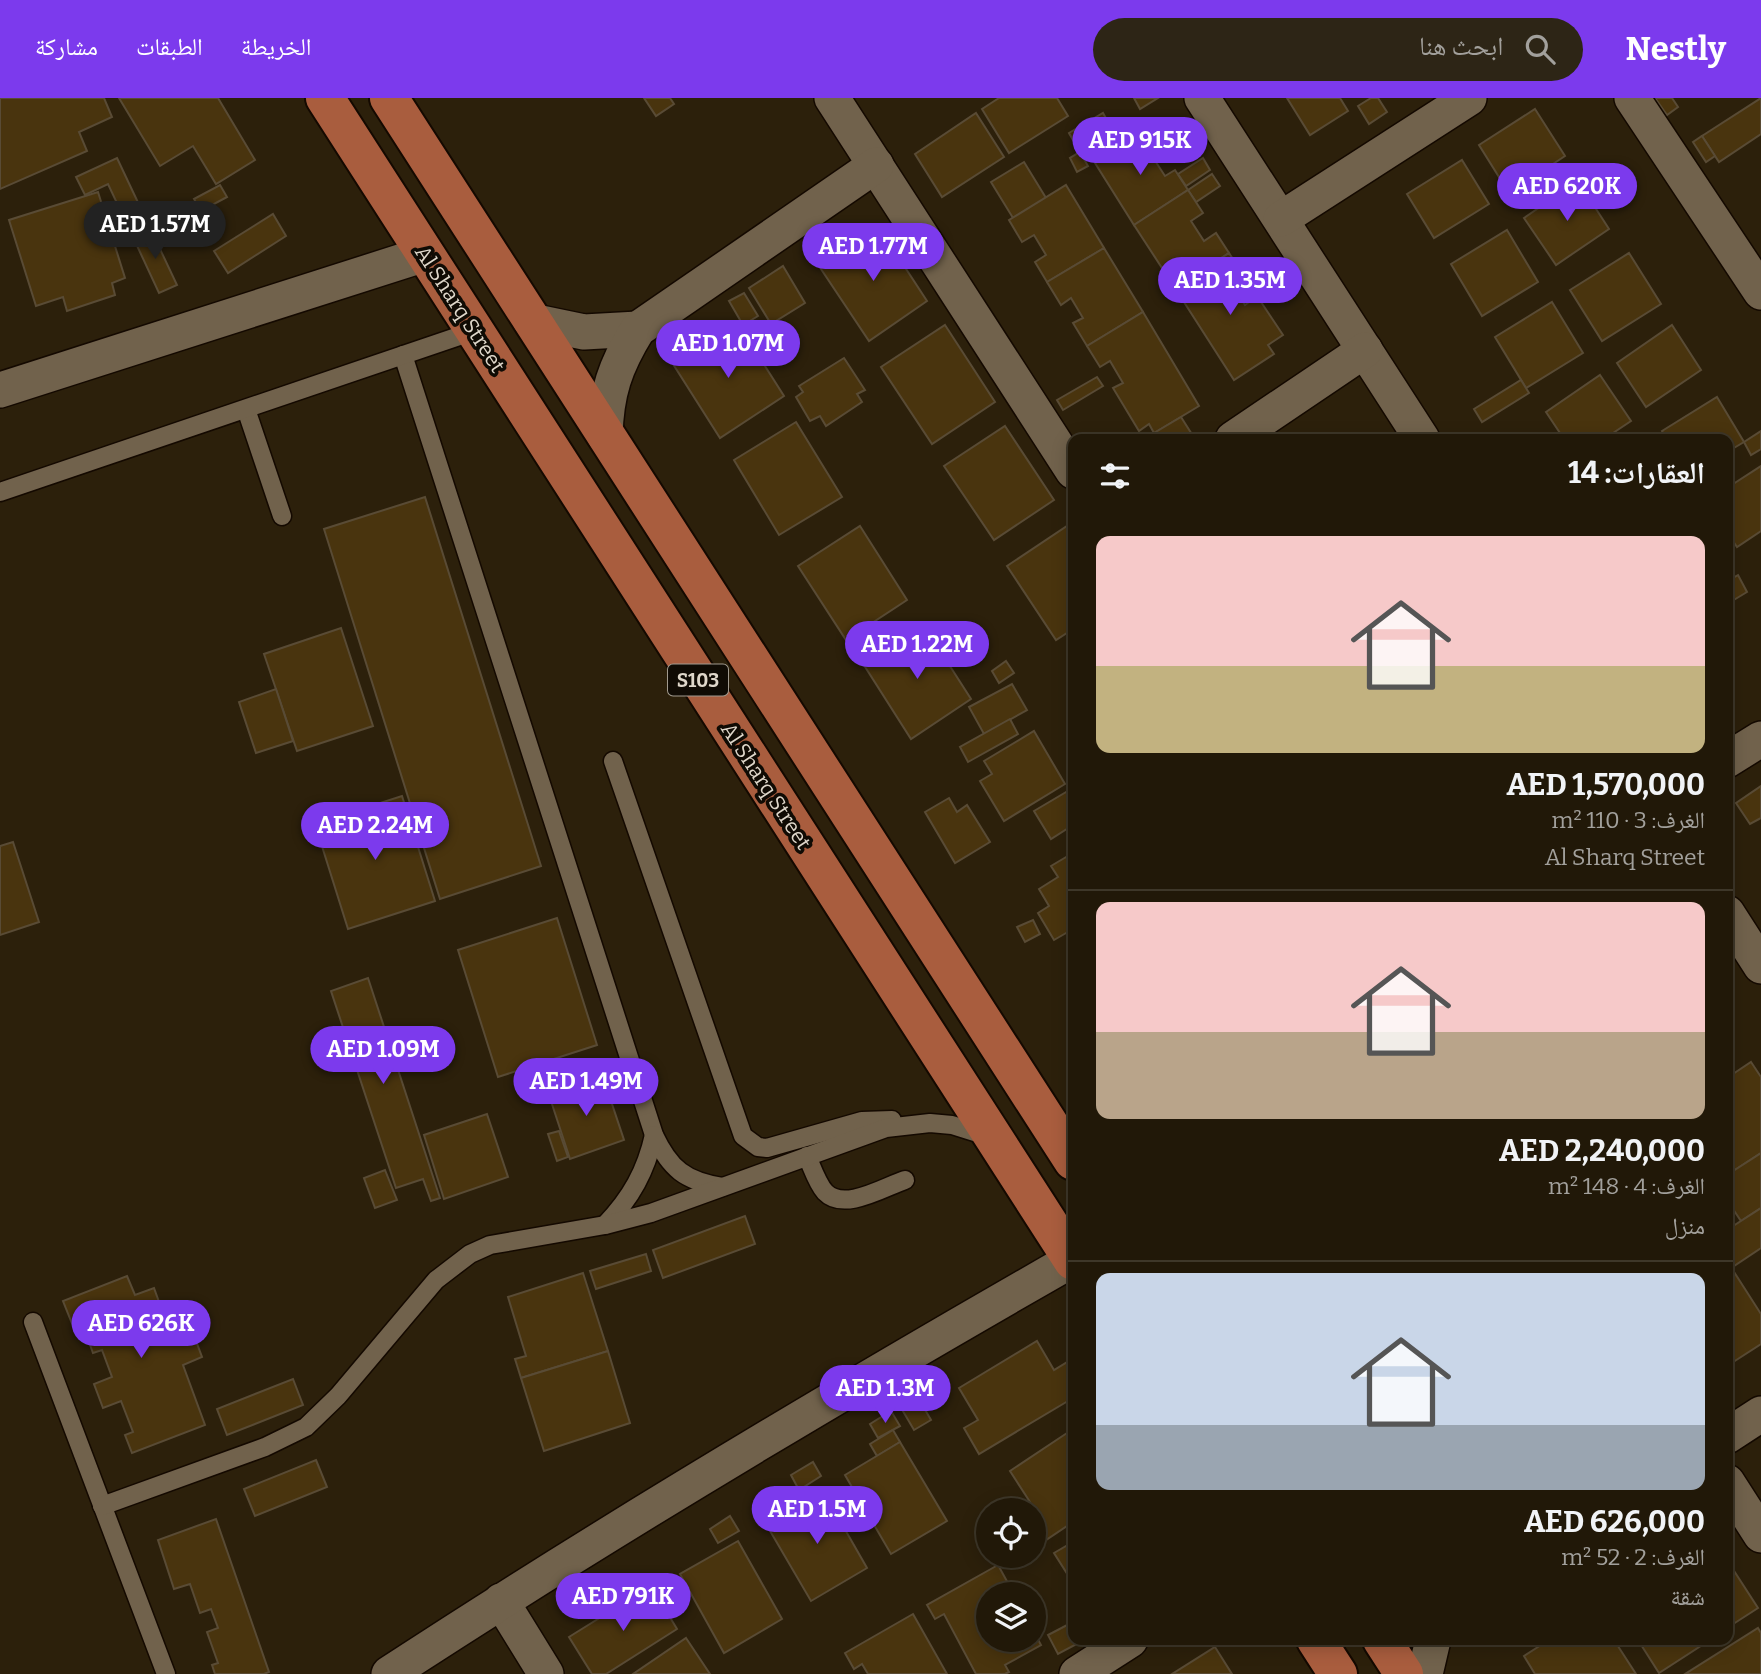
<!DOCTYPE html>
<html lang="ar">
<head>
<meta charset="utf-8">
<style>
	body { margin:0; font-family:Bitter,"Noto Naskh Arabic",serif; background:#2d2516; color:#f1f3f6; direction:rtl; height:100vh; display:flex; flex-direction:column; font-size:26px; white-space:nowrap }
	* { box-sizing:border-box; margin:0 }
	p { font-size:23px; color:#a2a09c }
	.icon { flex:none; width:38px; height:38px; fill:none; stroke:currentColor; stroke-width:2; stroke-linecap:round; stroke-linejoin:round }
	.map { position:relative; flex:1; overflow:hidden; direction:ltr }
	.panel { position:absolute; left:1068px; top:336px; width:665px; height:1211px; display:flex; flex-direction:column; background:#211808; border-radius:14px; box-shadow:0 4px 18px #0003,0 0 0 2px #3e3729; direction:rtl }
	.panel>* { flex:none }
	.controls { position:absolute; left:976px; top:1400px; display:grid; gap:14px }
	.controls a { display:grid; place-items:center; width:70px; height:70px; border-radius:50%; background:#211808; box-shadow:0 4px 18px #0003,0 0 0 2px #3e3729; font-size:35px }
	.price { position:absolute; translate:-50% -60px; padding:0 16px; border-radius:24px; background:#7c3aed; color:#fff; font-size:23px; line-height:46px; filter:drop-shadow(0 2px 4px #0008) }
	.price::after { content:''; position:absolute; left:50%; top:42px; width:21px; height:16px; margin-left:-10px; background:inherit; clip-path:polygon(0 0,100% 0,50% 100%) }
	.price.current { background:#222; color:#fff }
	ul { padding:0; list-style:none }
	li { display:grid; align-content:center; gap:14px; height:371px; padding:0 28px }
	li+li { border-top:2px solid #3e3729 }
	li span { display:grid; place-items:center; height:217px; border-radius:14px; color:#555 }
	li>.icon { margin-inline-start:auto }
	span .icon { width:126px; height:126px; fill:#fffc; stroke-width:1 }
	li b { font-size:30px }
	h2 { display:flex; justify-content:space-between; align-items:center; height:84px; padding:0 28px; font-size:30px }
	header { display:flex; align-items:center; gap:42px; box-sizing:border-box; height:98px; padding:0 35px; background:#7c3aed; color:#fff }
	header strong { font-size:33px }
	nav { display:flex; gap:38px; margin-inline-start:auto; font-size:24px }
	.search { width:490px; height:63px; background:#2d2516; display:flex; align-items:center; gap:18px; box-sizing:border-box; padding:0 24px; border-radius:38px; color:#a2a09c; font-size:26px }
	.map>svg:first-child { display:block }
	.building { fill:#49340e; stroke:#594b35; stroke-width:2 }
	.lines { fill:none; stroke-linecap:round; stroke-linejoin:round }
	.lane-casing { stroke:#140900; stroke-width:21 }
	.street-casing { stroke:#140900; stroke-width:38 }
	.primary-casing { stroke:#140900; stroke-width:42 }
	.lane { stroke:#71624c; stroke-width:18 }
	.street { stroke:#71624c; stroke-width:35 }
	.primary { stroke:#a95d3e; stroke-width:38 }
	.labels { text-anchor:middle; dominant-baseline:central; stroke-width:7; stroke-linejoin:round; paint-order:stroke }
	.shield { fill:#100b04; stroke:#a19a8f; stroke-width:2 }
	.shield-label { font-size:19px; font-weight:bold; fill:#dfd7ca }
	.street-label { font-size:21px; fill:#dfd7ca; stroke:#100b04 }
</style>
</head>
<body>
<header>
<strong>Nestly</strong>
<div class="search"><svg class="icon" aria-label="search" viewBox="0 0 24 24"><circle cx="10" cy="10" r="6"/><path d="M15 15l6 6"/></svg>ابحث هنا</div>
<nav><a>الخريطة</a><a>الطبقات</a><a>مشاركة</a></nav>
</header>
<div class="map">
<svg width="1761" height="1576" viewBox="0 0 1761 1576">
	<rect width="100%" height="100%" fill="#2c200b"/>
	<!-- building -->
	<g class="building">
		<polygon points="0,0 104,0 112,19 79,34 87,53 0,91"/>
		<polygon points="119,0 218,0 255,62 216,86 193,48 160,68"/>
		<polygon points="644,0 670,0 674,6 656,18"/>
		<polygon points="999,0 1057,0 1068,18 1009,55 982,11"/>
		<polygon points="1134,0 1158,0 1140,11"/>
		<polygon points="1287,0 1340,0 1348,13 1310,37"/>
		<polygon points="1371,0 1378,0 1387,14 1369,26 1358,8"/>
		<polygon points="1655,0 1672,0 1678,9 1667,17"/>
		<polygon points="1761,0 1761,36 1719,64 1702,38"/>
		<polygon points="1535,11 1565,58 1509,95 1479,47"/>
		<polygon points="976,15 1004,59 942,99 915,56"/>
		<polygon points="1103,15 1116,38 1099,48 1086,25"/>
		<polygon points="1086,25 1099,48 1082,58 1069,35"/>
		<polygon points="1149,30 1163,51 1152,58 1165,78 1175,72 1188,92 1134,127 1095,65"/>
		<polygon points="1702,38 1715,58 1706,64 1693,44"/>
		<polygon points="1080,54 1088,68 1077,74 1070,60"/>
		<polygon points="117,60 151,132 133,139 108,86 85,97 76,79"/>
		<polygon points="1203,60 1210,72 1186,88 1178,76"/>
		<polygon points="1462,62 1489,106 1434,140 1407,96"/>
		<polygon points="1024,64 1046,100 1013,120 991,84"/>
		<polygon points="1212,76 1220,88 1196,104 1188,92"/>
		<polygon points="1578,83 1609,131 1556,167 1524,120"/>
		<polygon points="220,87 227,99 201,113 194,101"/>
		<polygon points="1066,87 1104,150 1047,184 1035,164 1046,157 1034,137 1022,144 1009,122"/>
		<polygon points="1188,92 1203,115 1191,123 1204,143 1216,135 1229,155 1175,190 1134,127"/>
		<polygon points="98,94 125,180 112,185 115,197 67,213 63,199 36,208 9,122"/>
		<polygon points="273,116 286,138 228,175 214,153"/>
		<polygon points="878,128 927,203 869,243 819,168"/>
		<polygon points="151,132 177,187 159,195 133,139"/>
		<polygon points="1507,132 1538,184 1482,218 1451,166"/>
		<polygon points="1104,150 1143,214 1087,248 1073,225 1083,220 1071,200 1061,207 1047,184"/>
		<polygon points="1229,155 1244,178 1232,185 1245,207 1257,198 1283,237 1268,247 1274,256 1234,282 1175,190"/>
		<polygon points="1629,155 1661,206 1602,243 1570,192"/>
		<polygon points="783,168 805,205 771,226 749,190"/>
		<polygon points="744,195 758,218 743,227 729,203"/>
		<polygon points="1552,204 1583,255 1526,290 1495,239"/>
		<polygon points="1143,214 1199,308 1154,335 1149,326 1139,333 1113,290 1123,285 1110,263 1100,269 1087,248"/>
		<polygon points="737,224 784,298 720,340 673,266"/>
		<polygon points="945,227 995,304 932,346 881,269"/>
		<polygon points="1672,227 1701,272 1646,309 1617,265"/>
		<polygon points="844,260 865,292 857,296 862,304 826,328 820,318 810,323 796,299 803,294 799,288"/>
		<polygon points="1600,277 1631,323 1604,341 1564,341 1546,314"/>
		<polygon points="1097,279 1103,288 1063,312 1057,302"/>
		<polygon points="1521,282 1529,295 1482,324 1474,311"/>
		<polygon points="1717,299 1744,344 1727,354 1727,341 1667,341 1662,333"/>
		<polygon points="1181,319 1193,338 1188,341 1151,341 1149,338"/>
		<polygon points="796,324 842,399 779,437 734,362"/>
		<polygon points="1005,328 1054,402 994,442 944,368"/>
		<polygon points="1761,333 1761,351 1751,357 1744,344"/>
		<polygon points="1761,368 1761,433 1737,449 1727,434 1727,390"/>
		<polygon points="425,399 541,768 440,801 324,431"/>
		<polygon points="1070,426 1073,431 1073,531 1056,542 1007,468"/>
		<polygon points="860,428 907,502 846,542 798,468"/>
		<polygon points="1738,477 1747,494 1727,506 1727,483"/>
		<polygon points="923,526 971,601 911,641 862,564"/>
		<polygon points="341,530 373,628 297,653 264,556"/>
		<polygon points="1006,563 1014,575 999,585 992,573"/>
		<polygon points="1012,586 1027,612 984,636 969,609"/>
		<polygon points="276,591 293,643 256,655 239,604"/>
		<polygon points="1010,621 1018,636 968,664 960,649"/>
		<polygon points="1034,633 1065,686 1004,723 980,683 992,676 984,663"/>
		<polygon points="1761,688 1761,720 1750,726 1736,705"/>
		<polygon points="1073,690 1073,727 1051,741 1034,713"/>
		<polygon points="402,698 435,803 348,831 315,726"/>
		<polygon points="949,700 957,714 967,707 990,744 955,765 925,714"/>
		<polygon points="13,744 39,824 0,837 0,748"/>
		<polygon points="1073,755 1073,831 1054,842 1038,815 1049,808 1039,791 1058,779 1051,768"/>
		<polygon points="557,820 597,947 498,979 458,852"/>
		<polygon points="1033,822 1040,836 1025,844 1017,829"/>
		<polygon points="368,880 440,1100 431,1103 423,1081 396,1090 331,893"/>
		<polygon points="1751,964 1761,979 1761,1055 1727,1077 1727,980"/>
		<polygon points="603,979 624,1042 570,1061 549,997"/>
		<polygon points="487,1016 508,1079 444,1101 424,1037"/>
		<polygon points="559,1033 568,1059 557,1063 548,1036"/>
		<polygon points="1761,1055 1761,1110 1741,1123 1727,1102 1727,1077"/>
		<polygon points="385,1072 397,1102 375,1110 364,1080"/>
		<polygon points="1761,1110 1761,1150 1731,1170 1727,1163 1727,1132"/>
		<polygon points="745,1118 755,1146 663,1180 653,1152"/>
		<polygon points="646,1156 651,1173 596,1191 590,1173"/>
		<polygon points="1727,1163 1761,1216 1761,1246 1727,1268"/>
		<polygon points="583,1175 608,1253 521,1280 515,1261 526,1258 508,1199"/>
		<polygon points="127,1178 135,1197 154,1190 163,1215 183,1208 202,1259 183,1267 205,1327 132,1355 125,1337 133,1334 121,1303 103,1310 94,1286 112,1279 102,1252 93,1255 82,1225 73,1228 63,1203"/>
		<polygon points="1037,1243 1054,1272 1069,1263 1073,1270 1073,1300 979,1356 964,1330 978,1322 959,1290"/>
		<polygon points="608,1253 630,1325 544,1353 521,1280"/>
		<polygon points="293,1281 303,1307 227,1337 217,1311"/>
		<polygon points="917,1298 931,1322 914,1332 900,1308"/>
		<polygon points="891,1313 900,1328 878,1340 870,1326"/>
		<polygon points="1073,1331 1073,1424 1046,1442 1037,1428 1034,1431 1034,1412 1020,1411 1030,1404 1010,1373"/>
		<polygon points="893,1332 900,1344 877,1358 870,1346"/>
		<polygon points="900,1344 947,1423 891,1456 845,1377"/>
		<polygon points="316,1362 327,1389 255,1418 244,1391"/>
		<polygon points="813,1364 821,1378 799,1392 791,1377"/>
		<polygon points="823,1393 867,1470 811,1503 766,1426"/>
		<polygon points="730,1418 739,1433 718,1445 710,1431"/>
		<polygon points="216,1421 269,1574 264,1576 215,1576 212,1567 218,1565 207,1534 218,1530 211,1511 200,1515 190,1486 174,1491 158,1442"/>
		<polygon points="738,1443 782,1521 724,1555 680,1476"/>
		<polygon points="1073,1444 1073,1485 1054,1455"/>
		<polygon points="1727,1462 1758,1510 1727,1530"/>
		<polygon points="998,1467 1014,1496 989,1496 989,1542 1034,1542 1034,1534 1041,1547 1005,1567 1009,1574 1005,1576 976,1576 944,1516 935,1521 927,1507"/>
		<polygon points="651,1488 677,1531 606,1576 592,1576 569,1539"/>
		<polygon points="913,1516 947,1576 868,1576 862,1566 854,1571 845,1555"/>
		<polygon points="1073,1524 1073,1542 1084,1542 1058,1556 1048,1537"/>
		<polygon points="1758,1530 1761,1535 1761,1576 1685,1576"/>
		<polygon points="686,1540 710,1576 633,1576"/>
		<polygon points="1549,1542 1614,1542 1636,1576 1535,1576 1524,1558"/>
		<polygon points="1638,1542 1710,1542 1659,1575"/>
		<polygon points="1215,1549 1232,1576 1172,1576"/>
	</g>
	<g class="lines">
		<defs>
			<g id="lane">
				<path d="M403,257L654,1037C670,1071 685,1083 722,1089"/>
				<polyline points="246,311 282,418"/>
				<polyline points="0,394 474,233"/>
				<polyline points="613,663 743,1038 758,1049 767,1050 862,1023 892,1022"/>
				<path d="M807,1058C812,1069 817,1085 825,1094C844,1114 884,1089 905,1082"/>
				<path d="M605,1127C631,1100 646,1073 654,1037"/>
				<polyline points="33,1224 166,1576"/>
				<polyline points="102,1408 265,1349 306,1329 338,1298 436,1182 470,1156 490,1147 605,1127 651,1115 886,1030 930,1025 952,1027 987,1038"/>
			</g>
			<g id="street">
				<polyline points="832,0 1073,373"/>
				<polyline points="1202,0 1422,341"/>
				<polyline points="1632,0 1761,194"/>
				<polyline points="1281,121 1469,0"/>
				<polyline points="531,223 584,234 638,231"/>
				<polyline points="0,292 425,156"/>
				<path d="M605,338C606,295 615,268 638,231L876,67"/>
				<polyline points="1233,341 1365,252"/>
				<polyline points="1727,662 1761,641"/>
				<polyline points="1727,815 1761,868"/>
				<polyline points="1727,1338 1761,1316"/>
				<polyline points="1727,1384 1761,1437"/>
				<polyline points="501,1503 546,1576"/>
				<path d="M389,1576C612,1430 841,1294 1072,1162"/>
				<polyline points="1077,1576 1130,1542"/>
				<polyline points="1425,1576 1433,1542"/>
			</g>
			<g id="primary">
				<polyline points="325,0 1073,1163"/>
				<polyline points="389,0 1073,1063"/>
				<polyline points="1316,1542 1338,1576"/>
				<polyline points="1382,1542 1404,1576"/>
			</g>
		</defs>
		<!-- lane casing -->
		<use href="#lane" class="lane-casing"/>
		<!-- street casing -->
		<use href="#street" class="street-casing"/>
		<!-- primary casing -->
		<use href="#primary" class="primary-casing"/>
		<!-- lane -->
		<use href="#lane" class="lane"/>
		<!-- street -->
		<use href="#street" class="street"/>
		<!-- primary -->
		<use href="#primary" class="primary"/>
	</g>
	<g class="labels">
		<!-- shield labels -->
		<rect class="shield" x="668" y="566.5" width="60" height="31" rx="5"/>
		<g class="shield-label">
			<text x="698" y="582">S103</text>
		</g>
		<!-- street labels -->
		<g class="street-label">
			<text transform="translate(460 211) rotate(57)">Al Sharq Street</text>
			<text transform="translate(766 688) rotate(57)">Al Sharq Street</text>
		</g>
	</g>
</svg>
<div class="controls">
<a><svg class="icon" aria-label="locate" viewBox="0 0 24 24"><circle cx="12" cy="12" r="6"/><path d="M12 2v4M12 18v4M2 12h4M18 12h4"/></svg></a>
<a><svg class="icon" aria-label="layers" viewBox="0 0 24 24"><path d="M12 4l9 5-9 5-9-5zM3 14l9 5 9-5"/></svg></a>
</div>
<b class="price" style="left:1140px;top:79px">AED 915K</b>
<b class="price" style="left:1567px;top:125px">AED 620K</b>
<b class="price current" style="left:155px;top:163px">AED 1.57M</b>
<b class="price" style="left:873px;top:185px">AED 1.77M</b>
<b class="price" style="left:1230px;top:219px">AED 1.35M</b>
<b class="price" style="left:728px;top:282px">AED 1.07M</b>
<b class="price" style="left:917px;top:583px">AED 1.22M</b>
<b class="price" style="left:375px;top:764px">AED 2.24M</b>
<b class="price" style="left:383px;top:988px">AED 1.09M</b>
<b class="price" style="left:586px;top:1020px">AED 1.49M</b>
<b class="price" style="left:141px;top:1262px">AED 626K</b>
<b class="price" style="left:885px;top:1327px">AED 1.3M</b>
<b class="price" style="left:817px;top:1448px">AED 1.5M</b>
<b class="price" style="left:623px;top:1535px">AED 791K</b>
<section class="panel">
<h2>العقارات: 14<svg class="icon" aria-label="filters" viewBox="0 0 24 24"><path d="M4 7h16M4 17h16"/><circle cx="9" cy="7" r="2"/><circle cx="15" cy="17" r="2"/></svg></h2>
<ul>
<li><span style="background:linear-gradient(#f6c9c9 60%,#c2b280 0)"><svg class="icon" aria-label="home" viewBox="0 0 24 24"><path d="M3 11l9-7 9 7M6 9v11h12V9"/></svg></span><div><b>AED 1,570,000</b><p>الغرف: 3 · 110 m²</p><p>Al Sharq Street</p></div></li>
<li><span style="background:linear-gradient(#f6c9c9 60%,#b9a48a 0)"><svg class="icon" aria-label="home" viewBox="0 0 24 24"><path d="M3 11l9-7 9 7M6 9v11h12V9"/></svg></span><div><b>AED 2,240,000</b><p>الغرف: 4 · 148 m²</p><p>منزل</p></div></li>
<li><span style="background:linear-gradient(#c9d6e8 70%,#9aa5b1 0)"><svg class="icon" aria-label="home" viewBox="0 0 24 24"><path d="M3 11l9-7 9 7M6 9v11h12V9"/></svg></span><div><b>AED 626,000</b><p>الغرف: 2 · 52 m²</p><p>شقة</p></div></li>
</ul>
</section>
</div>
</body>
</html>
